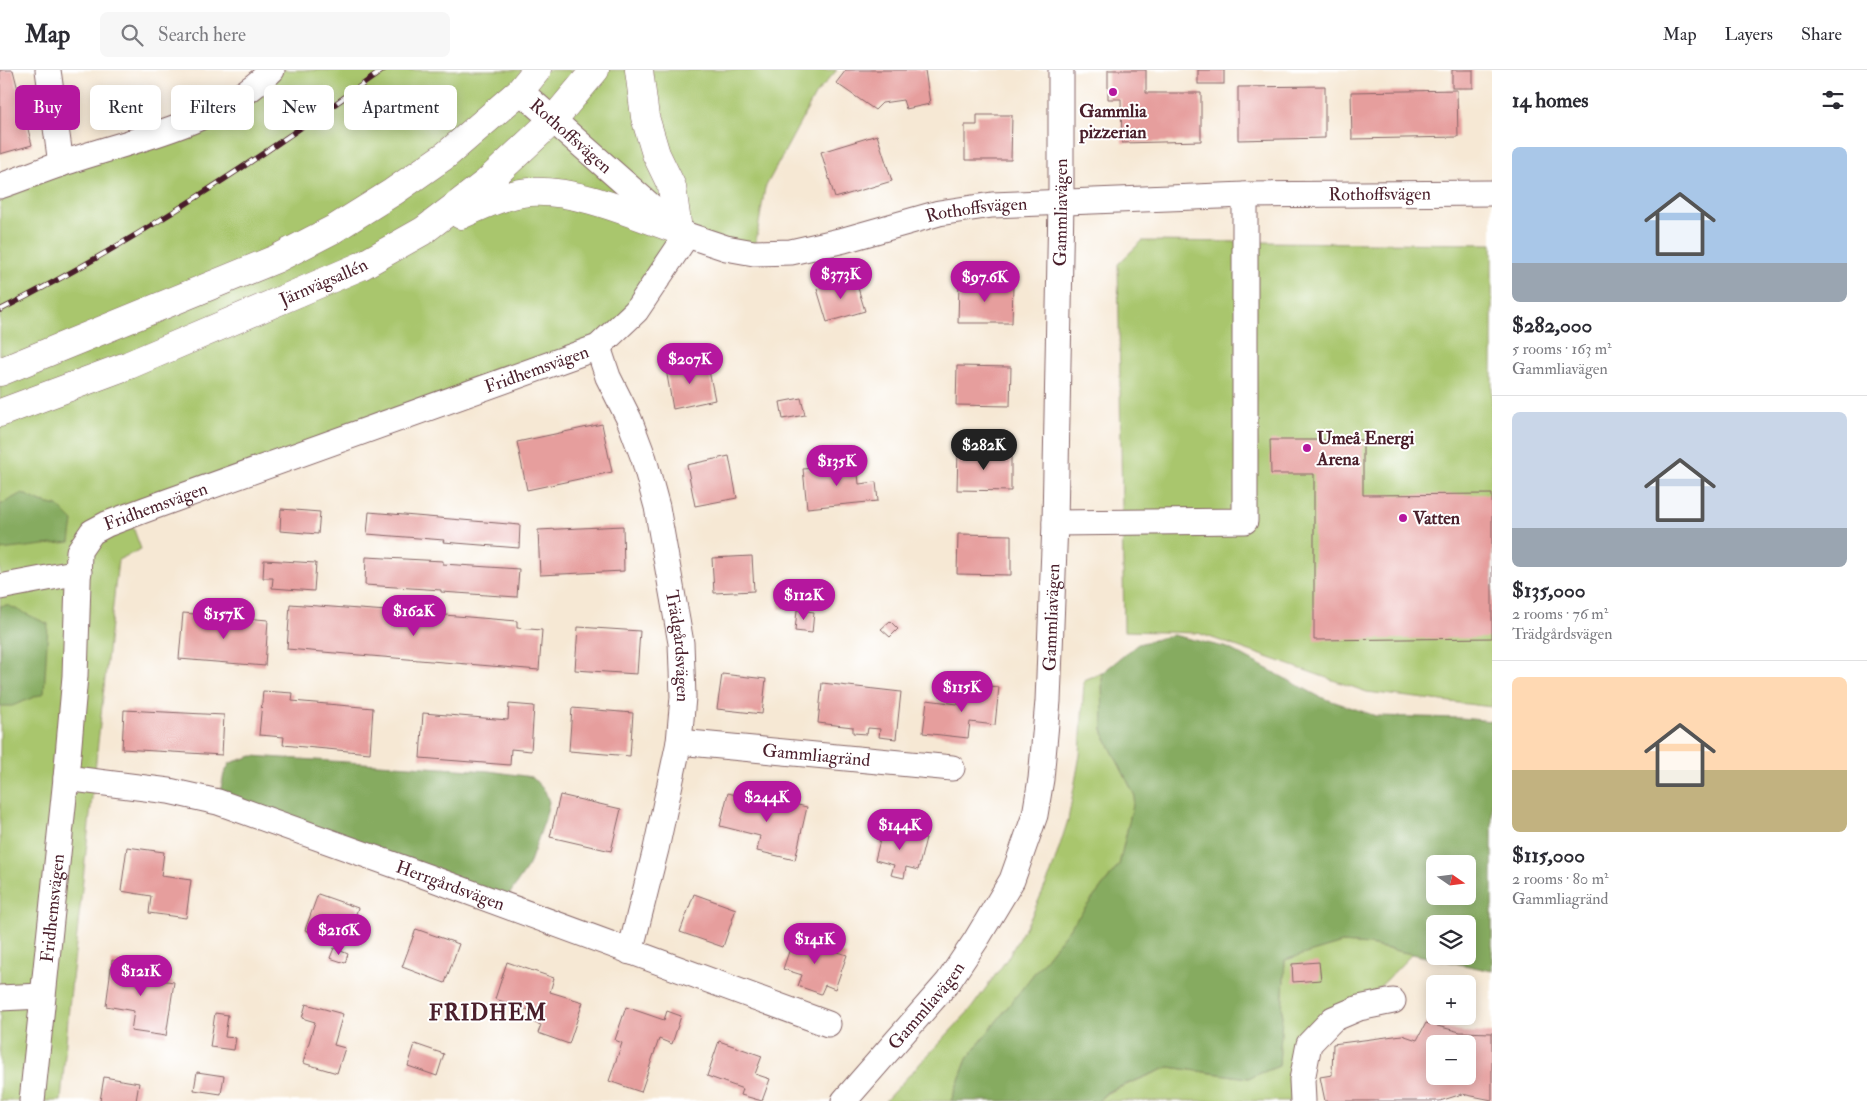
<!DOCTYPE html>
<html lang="en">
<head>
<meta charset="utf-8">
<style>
	body { margin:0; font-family:"IM FELL Double Pica",serif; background:#f7f7f7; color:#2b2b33; height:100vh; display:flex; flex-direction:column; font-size:19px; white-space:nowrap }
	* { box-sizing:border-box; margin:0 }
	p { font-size:16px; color:#7c7c81 }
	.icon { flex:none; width:28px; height:28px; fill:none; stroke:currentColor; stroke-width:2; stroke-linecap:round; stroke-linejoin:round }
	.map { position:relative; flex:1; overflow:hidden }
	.panel { display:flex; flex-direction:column; background:#fff; width:375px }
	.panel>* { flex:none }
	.hud { position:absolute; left:15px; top:15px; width:475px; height:45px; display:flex; gap:10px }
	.needle { width:32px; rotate:104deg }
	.controls { position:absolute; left:1426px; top:785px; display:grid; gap:10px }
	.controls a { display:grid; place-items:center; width:50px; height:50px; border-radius:8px; background:#fff; box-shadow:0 2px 12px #0003; font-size:25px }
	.price { position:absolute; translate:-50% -42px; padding:0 11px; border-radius:18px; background:#b5179e; color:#fff; font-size:16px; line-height:32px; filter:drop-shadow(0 1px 2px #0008) }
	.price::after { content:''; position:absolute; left:50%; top:30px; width:15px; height:11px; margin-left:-8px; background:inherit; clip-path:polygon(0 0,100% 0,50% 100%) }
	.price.current { background:#222; color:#fff }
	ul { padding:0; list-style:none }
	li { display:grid; align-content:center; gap:10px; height:265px; padding:0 20px }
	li+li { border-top:1px solid #e1e1e2 }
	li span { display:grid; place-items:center; height:155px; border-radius:8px; color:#555 }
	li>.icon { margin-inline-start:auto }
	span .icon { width:90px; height:90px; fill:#fffc; stroke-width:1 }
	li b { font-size:21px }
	h2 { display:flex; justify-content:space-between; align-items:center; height:60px; padding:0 20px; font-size:21px }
	.tag { padding:0 18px; border-radius:8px; background:#fff; box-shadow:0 2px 12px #0003; font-size:18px; line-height:45px }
	.tag.current { background:#b5179e; color:#fff }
	header { display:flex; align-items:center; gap:30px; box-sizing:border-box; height:70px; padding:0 25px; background:#fff; border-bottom:1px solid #e1e1e2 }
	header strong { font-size:24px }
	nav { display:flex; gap:28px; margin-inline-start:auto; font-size:18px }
	.search { width:350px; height:45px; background:#f7f7f7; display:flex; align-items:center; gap:12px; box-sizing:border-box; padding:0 18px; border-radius:8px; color:#7c7c81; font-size:19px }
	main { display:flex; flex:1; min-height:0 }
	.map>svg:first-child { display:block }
	.green { fill:#a9c66d; stroke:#7a724c }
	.forest { fill:#86ab60; stroke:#686546; fill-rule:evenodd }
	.building { fill:#e69e9d; fill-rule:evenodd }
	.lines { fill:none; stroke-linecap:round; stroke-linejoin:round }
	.minor-casing { stroke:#866566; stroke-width:27 }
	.major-casing { stroke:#866566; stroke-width:29 }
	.minor { stroke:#fff; stroke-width:25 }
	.major { stroke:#fff; stroke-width:28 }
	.rail-casing { stroke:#4a1f2b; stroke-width:5.5 }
	.rail { stroke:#fff; stroke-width:4; stroke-dasharray:11; stroke-linecap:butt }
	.poi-dot { fill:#b5179e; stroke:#fff; stroke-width:2 }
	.labels { text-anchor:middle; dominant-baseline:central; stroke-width:4; stroke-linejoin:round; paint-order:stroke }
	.poi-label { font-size:18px; font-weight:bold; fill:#4a1f2b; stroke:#fff; text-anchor:start }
	.street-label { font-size:18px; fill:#4a1f2b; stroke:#fff }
	.district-label { font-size:22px; font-weight:bold; letter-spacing:1px; fill:#4a1f2b; stroke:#fff }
</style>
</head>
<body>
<header>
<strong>Map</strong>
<div class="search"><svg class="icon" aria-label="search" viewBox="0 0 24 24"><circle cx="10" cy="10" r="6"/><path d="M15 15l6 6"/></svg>Search here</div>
<nav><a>Map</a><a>Layers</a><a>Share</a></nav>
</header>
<main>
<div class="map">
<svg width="1492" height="1031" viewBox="0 0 1492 1031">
	<rect width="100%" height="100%" fill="#fff"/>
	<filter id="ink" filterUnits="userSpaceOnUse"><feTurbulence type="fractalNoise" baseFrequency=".02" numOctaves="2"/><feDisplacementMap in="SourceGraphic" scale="10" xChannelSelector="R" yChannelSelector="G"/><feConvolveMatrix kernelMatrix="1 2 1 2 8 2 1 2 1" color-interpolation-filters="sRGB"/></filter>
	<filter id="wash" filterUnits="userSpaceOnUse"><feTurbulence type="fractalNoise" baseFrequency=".0096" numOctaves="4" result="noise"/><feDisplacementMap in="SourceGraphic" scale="20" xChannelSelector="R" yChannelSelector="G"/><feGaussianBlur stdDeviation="1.12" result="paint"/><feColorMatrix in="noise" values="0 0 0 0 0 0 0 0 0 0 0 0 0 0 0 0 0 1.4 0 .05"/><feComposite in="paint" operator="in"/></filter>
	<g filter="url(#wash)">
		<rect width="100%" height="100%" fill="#f6e8d4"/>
		<!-- green -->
		<g class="green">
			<polygon points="272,0 837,0 815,25 765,118 754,183 687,166 598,277 129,446 141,479 118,490 69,937 61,1031 0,1031 0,116 123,75"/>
			<polygon points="1142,171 1492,174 1492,637 1367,622 1198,563 1124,561 1118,194"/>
			<polygon points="1102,603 1103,663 1135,726 1119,795 967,989 951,1031 885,1031 970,940 1007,889 1031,847 1051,803 1068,750 1080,685 1084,610"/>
			<polygon points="1342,873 1369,875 1412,884 1359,938 1309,974 1303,1031 1098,1031 1107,1023 1169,997 1248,1008 1279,996 1285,890"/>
		</g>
		<!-- forest -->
		<g class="forest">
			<polygon points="22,423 41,432 58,436 73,451 70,472 0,480 0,435"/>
			<polygon points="7,535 48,554 44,623 12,636 0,636 0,536"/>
			<path d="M1173,565L1228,578L1320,627L1376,646L1461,648L1492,651V901L1370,875L1342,873L1285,890L1279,996L1248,1008L1169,997L1107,1022L1098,1031H951L967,989L1119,795L1135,726L1103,663L1102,603L1138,574ZM1435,794H1468V826H1435ZM1435,854H1468V886H1435Z"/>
			<polygon points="252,686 489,701 532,707 545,721 549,732 545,749 529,795 503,834 218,732 224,704 230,693"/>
		</g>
		<g id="blocks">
			<!-- building -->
			<g class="building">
				<polygon points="0,0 13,0 32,75 0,84"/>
				<polygon points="846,0 925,0 930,34 906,39 903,30 882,33 875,40 836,13"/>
				<polygon points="1108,0 1146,0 1146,23 1201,23 1201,71 1122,73 1121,29 1108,29"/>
				<rect x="1198" y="0" width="26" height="14"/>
				<rect x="1452" y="0" width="21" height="18"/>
				<polygon points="1325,16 1325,68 1238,70 1238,17"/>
				<polygon points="1457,20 1458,67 1352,69 1351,22"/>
				<polygon points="977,45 1012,45 1011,90 965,90 965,55 977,55"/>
				<polygon points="877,65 892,111 835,128 821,82"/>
				<polygon points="855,208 865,241 827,252 817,219"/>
				<polygon points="959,213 1013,214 1012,253 958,253"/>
				<polygon points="707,291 715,330 673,339 666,299"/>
				<polygon points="957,296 1011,297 1010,336 956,335"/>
				<polygon points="801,328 805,345 783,349 780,332"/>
				<polygon points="602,354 612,402 527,420 517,372"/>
				<polygon points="1270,370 1363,370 1363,425 1492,424 1492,568 1314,570 1314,404 1271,404"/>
				<polygon points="958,381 1011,381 1011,421 957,420"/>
				<polygon points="729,386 737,428 695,436 687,395"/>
				<polygon points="857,393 859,414 876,412 878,431 807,438 803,399"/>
				<polygon points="281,439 320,442 318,464 280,461"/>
				<polygon points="369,442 520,455 519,478 443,472 444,470 367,464"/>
				<polygon points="623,456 624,501 540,505 538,460"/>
				<polygon points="958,464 1011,465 1011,505 957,504"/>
				<polygon points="752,486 754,521 714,523 712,488"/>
				<polygon points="366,487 443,491 443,494 519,499 517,527 441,522 441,520 365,515"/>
				<polygon points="264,490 316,493 314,521 272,518 273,508 263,508"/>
				<polygon points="804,517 805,538 779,539 778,518"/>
				<polygon points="290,534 387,541 386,546 420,548 420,543 517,551 517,558 542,560 539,600 287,579"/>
				<polygon points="797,540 814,542 812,563 795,561"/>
				<polygon points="183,543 268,550 265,596 179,589"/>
				<polygon points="890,551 898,559 890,567 881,559"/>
				<polygon points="578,557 640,561 637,604 575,600"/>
				<polygon points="722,604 766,609 762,644 717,639"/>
				<polygon points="822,613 901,622 896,669 879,667 880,659 868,658 867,664 853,663 853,657 818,653"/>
				<polygon points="968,614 999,617 995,655 970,652 968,668 923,663 927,630 965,635"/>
				<polygon points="263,621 293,623 292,631 373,638 370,683 283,675 284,667 259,665"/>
				<polygon points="509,634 534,636 531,681 511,679 510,695 420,688 423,643 508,650"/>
				<polygon points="572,638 633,643 630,686 569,681"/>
				<polygon points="124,640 224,645 222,685 122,679"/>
				<polygon points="728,723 766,732 767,728 807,737 795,790 757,781 760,766 720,756"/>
				<polygon points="560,725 621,739 611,781 550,767"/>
				<polygon points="883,758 926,768 918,800 906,797 904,808 891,805 894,795 875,790"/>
				<polygon points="127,777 164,782 161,806 191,810 186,848 149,843 151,826 121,821"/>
				<polygon points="318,824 358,838 345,875 305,860"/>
				<polygon points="694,824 736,839 723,877 680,862"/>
				<polygon points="416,859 459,874 445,913 402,897"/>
				<polygon points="794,867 847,885 835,919 825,915 821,924 798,916 802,905 783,899"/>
				<polygon points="334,878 348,884 345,893 330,888"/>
				<polygon points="112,890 146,895 144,908 174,912 166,966 131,961 134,941 106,936"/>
				<polygon points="507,892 554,908 550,922 583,932 569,974 538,963 541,955 532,952 535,942 495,929"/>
				<polygon points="1319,892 1321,910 1293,912 1292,894"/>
				<polygon points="306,934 343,944 334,975 345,978 337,1003 303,993 315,952 302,948"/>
				<polygon points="626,937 664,950 667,941 681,946 672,974 659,969 641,1022 609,1011 622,973 615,970"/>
				<polygon points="215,943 228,945 225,967 236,968 234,980 210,977"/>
				<path d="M1426,953L1460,962L1492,963V1030L1462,1024L1440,1031H1325L1320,1007L1332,1005L1333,974L1402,965L1417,970ZM1435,974H1468V1006H1435Z"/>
				<polygon points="719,971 762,986 755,1004 770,1009 762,1031 741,1025 743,1019 707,1006"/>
				<polygon points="415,974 444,984 437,1006 408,996"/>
				<polygon points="197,1002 224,1006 221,1024 194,1020"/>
				<polygon points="104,1007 139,1013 136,1031 100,1031"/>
			</g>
		</g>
	</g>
	<g filter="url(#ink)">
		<use href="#blocks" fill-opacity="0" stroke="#866566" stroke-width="1"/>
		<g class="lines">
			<defs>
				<g id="minor">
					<polyline points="48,0 61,94"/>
					<path id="s1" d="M520,21L678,160L687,165L726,178L754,183L791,182L844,170L939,143L992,135L1245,125L1492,123"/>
					<path d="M0,116C27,107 52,96 79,88C145,67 222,51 272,0"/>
					<path id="s2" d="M598,277L608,307L629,349L644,389L657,437L681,573L683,627L679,672L656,779L630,882"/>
					<polyline points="1055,453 1245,451 1245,125"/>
					<polyline points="0,517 79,502"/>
					<path id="s3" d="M679,672L952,698"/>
					<path id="s4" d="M66,708L169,721L218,732L428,807L828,954"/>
					<polyline points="0,928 42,926"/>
					<path id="s5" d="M32,1031L66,708L75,606L79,481L92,462L107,454L147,439L598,277L636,241L687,165"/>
					<path id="s6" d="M844,1031L948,912L976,870L1012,810L1035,745L1041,709L1048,631L1055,453L1061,131V0"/>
					<polyline points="1303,1031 1302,1010 1309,974 1333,949 1359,938 1393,931"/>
				</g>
				<g id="major">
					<path d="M461,145C481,136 509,123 530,122C578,119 634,145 678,160L672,117L656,84L645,47L639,0"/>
					<polyline points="0,302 276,189 334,159 393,122 446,85 520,21 537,0"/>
					<path id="s7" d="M0,343L129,295L307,219L361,196L423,161L487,112L553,50L595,0"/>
				</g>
			</defs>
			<!-- minor casing -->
			<use href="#minor" class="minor-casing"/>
			<!-- major casing -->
			<use href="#major" class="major-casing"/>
			<!-- minor -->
			<use href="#minor" class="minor"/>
			<!-- major -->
			<use href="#major" class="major"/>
			<defs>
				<path id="rail" d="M0,240C135,172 260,88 383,0"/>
			</defs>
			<!-- rail casing -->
			<use href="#rail" class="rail-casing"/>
			<!-- rail -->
			<use href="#rail" class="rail"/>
		</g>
	</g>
	<!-- markers -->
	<g class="poi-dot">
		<circle cx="1113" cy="22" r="5"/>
		<circle cx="1307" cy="378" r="5"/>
		<circle cx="1403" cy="448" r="5"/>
	</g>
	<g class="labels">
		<!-- poi labels -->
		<g class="poi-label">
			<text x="1113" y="41" text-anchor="middle">Gammlia<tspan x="1113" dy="21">pizzerian</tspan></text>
			<text x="1317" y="368">Umeå Energi<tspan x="1317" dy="21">Arena</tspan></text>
			<text x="1413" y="448">Vatten</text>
		</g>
		<!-- street labels -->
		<g class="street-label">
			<text stroke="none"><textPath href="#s1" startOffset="68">Rothoffsvägen</textPath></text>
			<text stroke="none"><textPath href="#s1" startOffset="922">Rothoffsvägen</textPath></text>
			<text stroke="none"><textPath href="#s1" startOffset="518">Rothoffsvägen</textPath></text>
			<text stroke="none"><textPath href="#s6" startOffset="951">Gammliavägen</textPath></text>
			<text stroke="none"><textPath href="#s7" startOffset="349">Järnvägsallén</textPath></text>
			<text stroke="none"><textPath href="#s5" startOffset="1049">Fridhemsvägen</textPath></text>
			<text stroke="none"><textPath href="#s5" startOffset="644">Fridhemsvägen</textPath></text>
			<text stroke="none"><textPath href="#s6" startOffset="546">Gammliavägen</textPath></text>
			<text stroke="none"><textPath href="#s2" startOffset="312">Trädgårdsvägen</textPath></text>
			<text stroke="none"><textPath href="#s3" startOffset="138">Gammliagränd</textPath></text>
			<text stroke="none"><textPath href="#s4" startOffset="401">Herrgårdsvägen</textPath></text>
			<text stroke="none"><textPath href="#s5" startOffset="194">Fridhemsvägen</textPath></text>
			<text stroke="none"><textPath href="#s6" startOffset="126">Gammliavägen</textPath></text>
		</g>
		<!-- district labels -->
		<g class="district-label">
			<text x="488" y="943">FRIDHEM</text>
		</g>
	</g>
</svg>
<div class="controls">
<a><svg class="needle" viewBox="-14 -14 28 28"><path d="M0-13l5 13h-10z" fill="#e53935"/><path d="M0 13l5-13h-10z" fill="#7c7c81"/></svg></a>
<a><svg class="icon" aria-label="layers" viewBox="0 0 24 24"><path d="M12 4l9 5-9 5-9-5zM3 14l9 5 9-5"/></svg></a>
<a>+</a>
<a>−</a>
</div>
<b class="price" style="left:841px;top:230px">$373K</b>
<b class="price" style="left:985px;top:233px">$97.6K</b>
<b class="price" style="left:690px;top:315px">$207K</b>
<b class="price current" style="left:984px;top:401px">$282K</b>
<b class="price" style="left:837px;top:417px">$135K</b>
<b class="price" style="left:804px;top:551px">$112K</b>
<b class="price" style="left:414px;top:567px">$162K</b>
<b class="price" style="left:224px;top:570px">$157K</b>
<b class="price" style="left:962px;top:643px">$115K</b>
<b class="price" style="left:767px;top:753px">$244K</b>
<b class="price" style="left:900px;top:781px">$144K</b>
<b class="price" style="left:339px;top:886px">$216K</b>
<b class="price" style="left:815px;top:895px">$141K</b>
<b class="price" style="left:141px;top:927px">$121K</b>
<div class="hud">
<a class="tag current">Buy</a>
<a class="tag">Rent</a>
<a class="tag">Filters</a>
<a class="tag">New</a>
<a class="tag">Apartment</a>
</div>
</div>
<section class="panel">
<h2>14 homes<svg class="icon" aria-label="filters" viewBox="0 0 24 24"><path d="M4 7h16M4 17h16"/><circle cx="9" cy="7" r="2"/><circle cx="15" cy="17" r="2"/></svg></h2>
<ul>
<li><span style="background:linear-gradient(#a9c7e8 75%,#9aa5b1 0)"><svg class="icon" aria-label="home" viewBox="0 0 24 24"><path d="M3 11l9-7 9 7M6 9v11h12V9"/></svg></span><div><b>$282,000</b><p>5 rooms · 163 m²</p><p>Gammliavägen</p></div></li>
<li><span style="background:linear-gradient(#c9d6e8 75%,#9aa5b1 0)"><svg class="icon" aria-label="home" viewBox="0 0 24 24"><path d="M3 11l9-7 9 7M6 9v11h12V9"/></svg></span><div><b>$135,000</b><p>2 rooms · 76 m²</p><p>Trädgårdsvägen</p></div></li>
<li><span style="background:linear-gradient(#ffd9b3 60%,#c2b280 0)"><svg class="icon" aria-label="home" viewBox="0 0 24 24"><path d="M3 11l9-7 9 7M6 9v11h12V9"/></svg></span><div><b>$115,000</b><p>2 rooms · 80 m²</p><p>Gammliagränd</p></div></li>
</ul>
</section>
</main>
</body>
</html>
